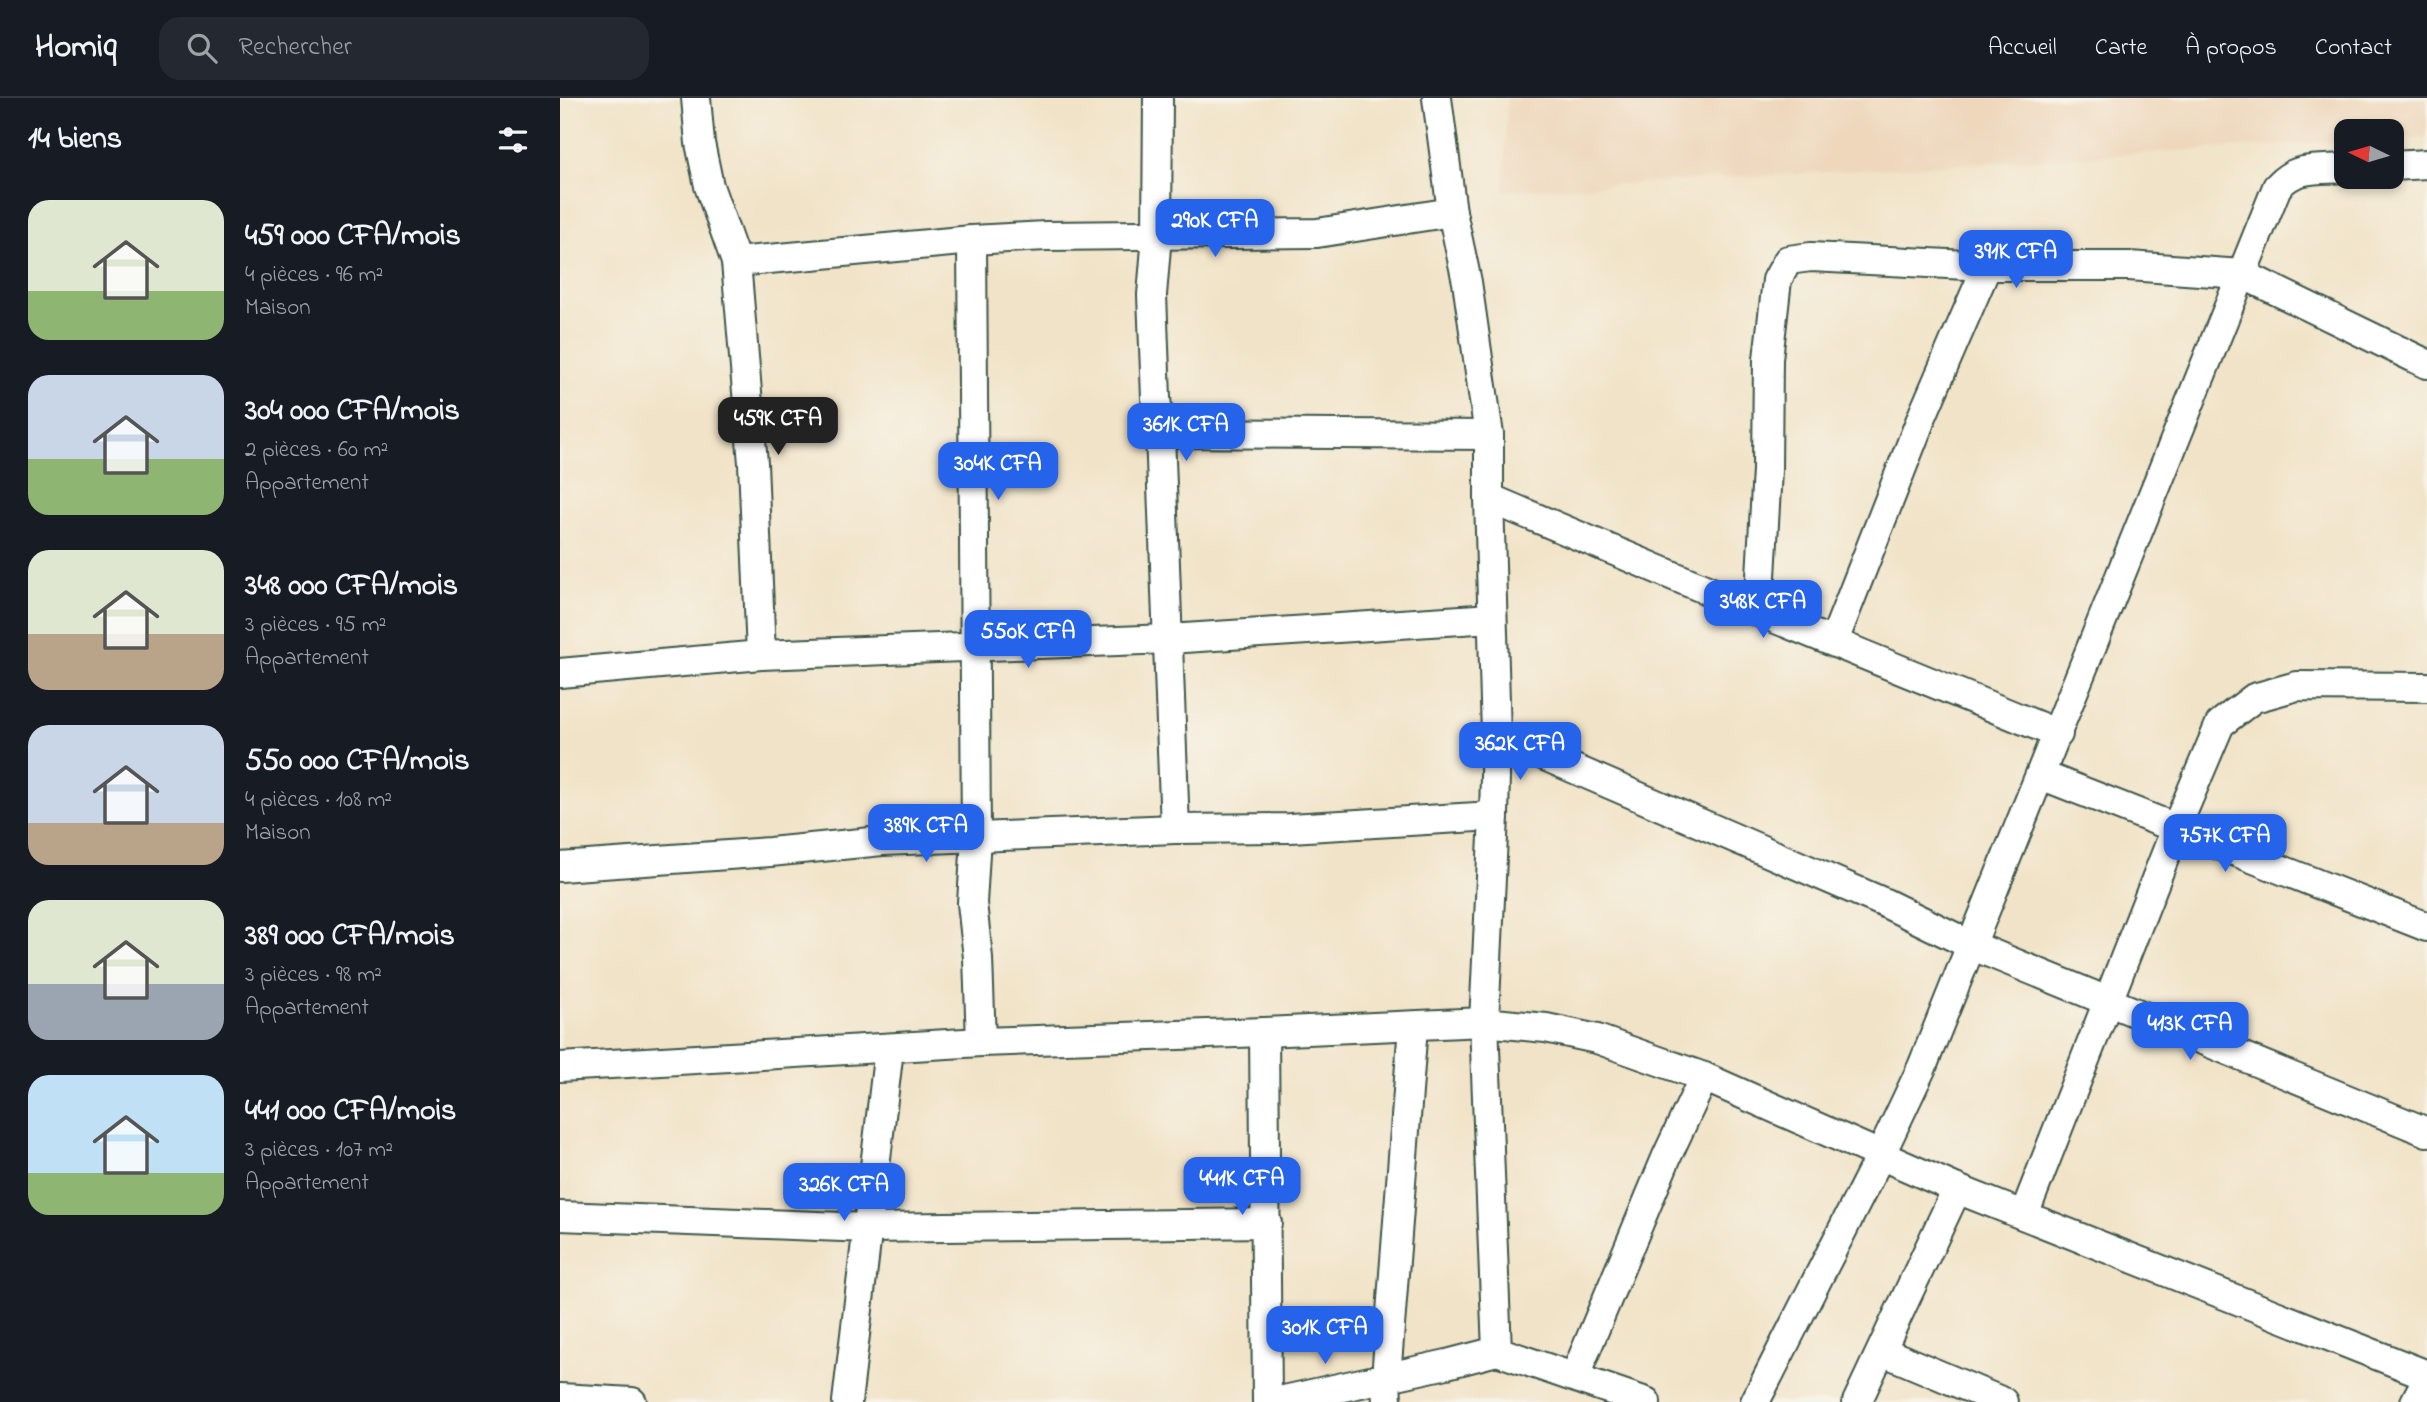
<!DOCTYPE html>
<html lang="fr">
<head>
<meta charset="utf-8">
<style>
	body { margin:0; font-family:"Indie Flower",sans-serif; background:#242831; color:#f1f3f6; height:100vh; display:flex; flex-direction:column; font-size:26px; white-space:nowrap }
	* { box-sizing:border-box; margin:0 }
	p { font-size:23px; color:#9ea1a6 }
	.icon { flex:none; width:38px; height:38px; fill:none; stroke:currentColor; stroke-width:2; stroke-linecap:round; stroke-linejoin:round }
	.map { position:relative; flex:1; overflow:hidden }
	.side { display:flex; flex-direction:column; background:#171b24; width:560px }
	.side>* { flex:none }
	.needle { width:46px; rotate:275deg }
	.buttons { position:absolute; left:1774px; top:21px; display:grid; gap:14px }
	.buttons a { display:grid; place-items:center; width:70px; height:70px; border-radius:14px; background:#171b24; box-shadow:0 4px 10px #0003; font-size:35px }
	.price { position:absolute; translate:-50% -60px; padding:0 16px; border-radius:14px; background:#2563eb; color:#fff; font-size:23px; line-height:46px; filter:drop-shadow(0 2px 4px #0008) }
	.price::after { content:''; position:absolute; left:50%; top:42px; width:21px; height:16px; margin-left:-10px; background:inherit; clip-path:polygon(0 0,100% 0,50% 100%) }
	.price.active { background:#222; color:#fff }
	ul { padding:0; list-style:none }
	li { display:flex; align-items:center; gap:21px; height:175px; padding:0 28px }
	li span { display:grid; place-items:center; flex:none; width:196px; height:140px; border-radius:21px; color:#555 }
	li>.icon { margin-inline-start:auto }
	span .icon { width:84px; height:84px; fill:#fffc; stroke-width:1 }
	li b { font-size:30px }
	h2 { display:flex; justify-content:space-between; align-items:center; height:84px; padding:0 28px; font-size:30px }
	header { display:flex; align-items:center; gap:42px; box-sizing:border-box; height:98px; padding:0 35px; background:#171b24; border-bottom:2px solid #363941 }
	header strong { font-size:33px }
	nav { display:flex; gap:38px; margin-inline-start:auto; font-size:24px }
	.search { width:490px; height:63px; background:#242831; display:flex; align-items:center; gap:18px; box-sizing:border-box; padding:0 24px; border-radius:21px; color:#9ea1a6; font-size:26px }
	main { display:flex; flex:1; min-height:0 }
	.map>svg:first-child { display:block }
	.built { fill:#eed7bb }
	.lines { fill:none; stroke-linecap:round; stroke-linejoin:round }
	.minor-casing { stroke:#3e564a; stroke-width:32 }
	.minor { stroke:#fff; stroke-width:28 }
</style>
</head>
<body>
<header>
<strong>Homiq</strong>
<div class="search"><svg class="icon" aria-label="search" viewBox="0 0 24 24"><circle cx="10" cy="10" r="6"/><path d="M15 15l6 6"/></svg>Rechercher</div>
<nav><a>Accueil</a><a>Carte</a><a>À propos</a><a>Contact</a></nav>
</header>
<main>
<section class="side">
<h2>14 biens<svg class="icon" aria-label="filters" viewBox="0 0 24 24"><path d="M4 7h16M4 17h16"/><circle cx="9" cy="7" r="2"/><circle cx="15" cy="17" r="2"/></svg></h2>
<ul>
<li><span style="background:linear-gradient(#dfe7d0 65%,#8fb573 0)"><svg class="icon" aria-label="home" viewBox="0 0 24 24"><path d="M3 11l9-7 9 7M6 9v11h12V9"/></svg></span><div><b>459 000 CFA/mois</b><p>4 pièces · 96 m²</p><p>Maison</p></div></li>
<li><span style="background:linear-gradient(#c9d6e8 60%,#8fb573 0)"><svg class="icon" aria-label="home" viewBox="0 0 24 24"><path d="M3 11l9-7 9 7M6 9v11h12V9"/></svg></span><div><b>304 000 CFA/mois</b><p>2 pièces · 60 m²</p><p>Appartement</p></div></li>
<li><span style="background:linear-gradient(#dfe7d0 60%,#b9a48a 0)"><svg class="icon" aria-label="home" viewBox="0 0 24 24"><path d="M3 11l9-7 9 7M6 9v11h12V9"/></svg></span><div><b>348 000 CFA/mois</b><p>3 pièces · 95 m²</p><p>Appartement</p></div></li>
<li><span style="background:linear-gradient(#c9d6e8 70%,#b9a48a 0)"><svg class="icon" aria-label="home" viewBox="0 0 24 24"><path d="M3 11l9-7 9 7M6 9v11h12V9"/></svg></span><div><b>550 000 CFA/mois</b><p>4 pièces · 108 m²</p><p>Maison</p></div></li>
<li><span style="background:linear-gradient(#dfe7d0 60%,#9aa5b1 0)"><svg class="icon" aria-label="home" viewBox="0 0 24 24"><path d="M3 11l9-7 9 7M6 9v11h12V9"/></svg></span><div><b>389 000 CFA/mois</b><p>3 pièces · 98 m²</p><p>Appartement</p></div></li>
<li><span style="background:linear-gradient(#bfe0f5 70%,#8fb573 0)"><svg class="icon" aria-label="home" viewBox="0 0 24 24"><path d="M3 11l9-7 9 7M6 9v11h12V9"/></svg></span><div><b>441 000 CFA/mois</b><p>3 pièces · 107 m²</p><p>Appartement</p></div></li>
</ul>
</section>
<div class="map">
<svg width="1867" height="1304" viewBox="0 0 1867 1304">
	<rect width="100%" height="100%" fill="#f7f3e8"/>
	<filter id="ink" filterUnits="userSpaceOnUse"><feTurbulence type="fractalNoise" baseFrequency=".0143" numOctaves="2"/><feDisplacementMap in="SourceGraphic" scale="14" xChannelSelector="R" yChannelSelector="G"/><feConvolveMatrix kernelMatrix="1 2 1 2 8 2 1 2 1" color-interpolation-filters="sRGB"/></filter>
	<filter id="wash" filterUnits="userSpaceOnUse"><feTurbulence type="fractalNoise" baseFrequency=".00686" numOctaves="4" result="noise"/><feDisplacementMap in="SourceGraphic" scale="28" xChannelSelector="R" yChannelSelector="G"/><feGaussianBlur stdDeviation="1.57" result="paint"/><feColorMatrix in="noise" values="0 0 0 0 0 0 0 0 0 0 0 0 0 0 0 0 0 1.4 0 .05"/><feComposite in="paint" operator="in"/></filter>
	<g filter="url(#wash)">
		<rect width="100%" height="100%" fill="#f1e3c7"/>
		<!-- built -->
		<polygon class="built" points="947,0 1867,0 1867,39 1832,41 1832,33 1787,33 1787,43 944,93"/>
	</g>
	<g filter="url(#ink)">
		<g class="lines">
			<defs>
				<g id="minor">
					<polyline points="136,0 140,45 149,88 176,164 193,365 201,557"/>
					<polyline points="598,0 597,137 592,197 596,300 600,335 615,731"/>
					<polyline points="877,0 892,114 907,184 929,337 929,400 936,637 934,718 924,924 937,1253 1086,1304"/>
					<polyline points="1832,68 1867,66"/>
					<polyline points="412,142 486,138 757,135 892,114"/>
					<polyline points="176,164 412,142 416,739 412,805 418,860 421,944"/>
					<polyline points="600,335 929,337"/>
					<polyline points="929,400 1199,514 1498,636"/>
					<polyline points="1199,514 1207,372 1208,261 1217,182 1228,162 1251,159 1427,168 1569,168 1682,176 1867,266"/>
					<polyline points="1274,543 1363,316 1427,168"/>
					<polyline points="0,575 201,557 609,541 932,520"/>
					<polyline points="936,637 1325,805 1413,848 1867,1034"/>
					<polyline points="1481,677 1867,829"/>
					<polyline points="0,769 210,754 322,743 615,731 730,730 934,718"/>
					<polyline points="704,934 707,1304"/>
					<polyline points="0,969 421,944 704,934 924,924 986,930 1037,941 1144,979 1397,1091 1867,1277"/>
					<polyline points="1464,1117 1616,730 1660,626 1694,600 1737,588 1867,589"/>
					<polyline points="0,1118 308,1130 707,1125"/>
					<polyline points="1322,1253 1443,1304"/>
					<polyline points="1015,1278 1107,1058 1144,979"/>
					<polyline points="0,1300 72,1304"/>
					<polyline points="287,1304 329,951"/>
					<polyline points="715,1304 887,1266 937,1253"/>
					<polyline points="827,1304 826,1280 853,928"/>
					<path d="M1195,1304L1320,1058L1362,969L1717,89C1736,67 1759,72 1787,70"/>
					<polyline points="1297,1304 1397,1091"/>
					<polyline points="1855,1304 1867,1281"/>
				</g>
			</defs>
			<!-- minor casing -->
			<use href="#minor" class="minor-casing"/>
			<!-- minor -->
			<use href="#minor" class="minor"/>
		</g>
	</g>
</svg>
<div class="buttons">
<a><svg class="needle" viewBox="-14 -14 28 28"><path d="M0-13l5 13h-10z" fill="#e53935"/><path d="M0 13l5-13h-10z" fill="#9ea1a6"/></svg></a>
</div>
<b class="price" style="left:655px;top:161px">290K CFA</b>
<b class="price" style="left:1456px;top:192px">391K CFA</b>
<b class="price active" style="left:218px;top:359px">459K CFA</b>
<b class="price" style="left:626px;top:365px">361K CFA</b>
<b class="price" style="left:438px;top:404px">304K CFA</b>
<b class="price" style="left:1203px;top:542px">348K CFA</b>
<b class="price" style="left:468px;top:572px">550K CFA</b>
<b class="price" style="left:960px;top:684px">362K CFA</b>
<b class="price" style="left:366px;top:766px">389K CFA</b>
<b class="price" style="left:1665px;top:776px">757K CFA</b>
<b class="price" style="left:1630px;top:964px">413K CFA</b>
<b class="price" style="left:682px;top:1119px">441K CFA</b>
<b class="price" style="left:284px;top:1125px">326K CFA</b>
<b class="price" style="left:765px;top:1268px">301K CFA</b>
</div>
</main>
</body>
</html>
